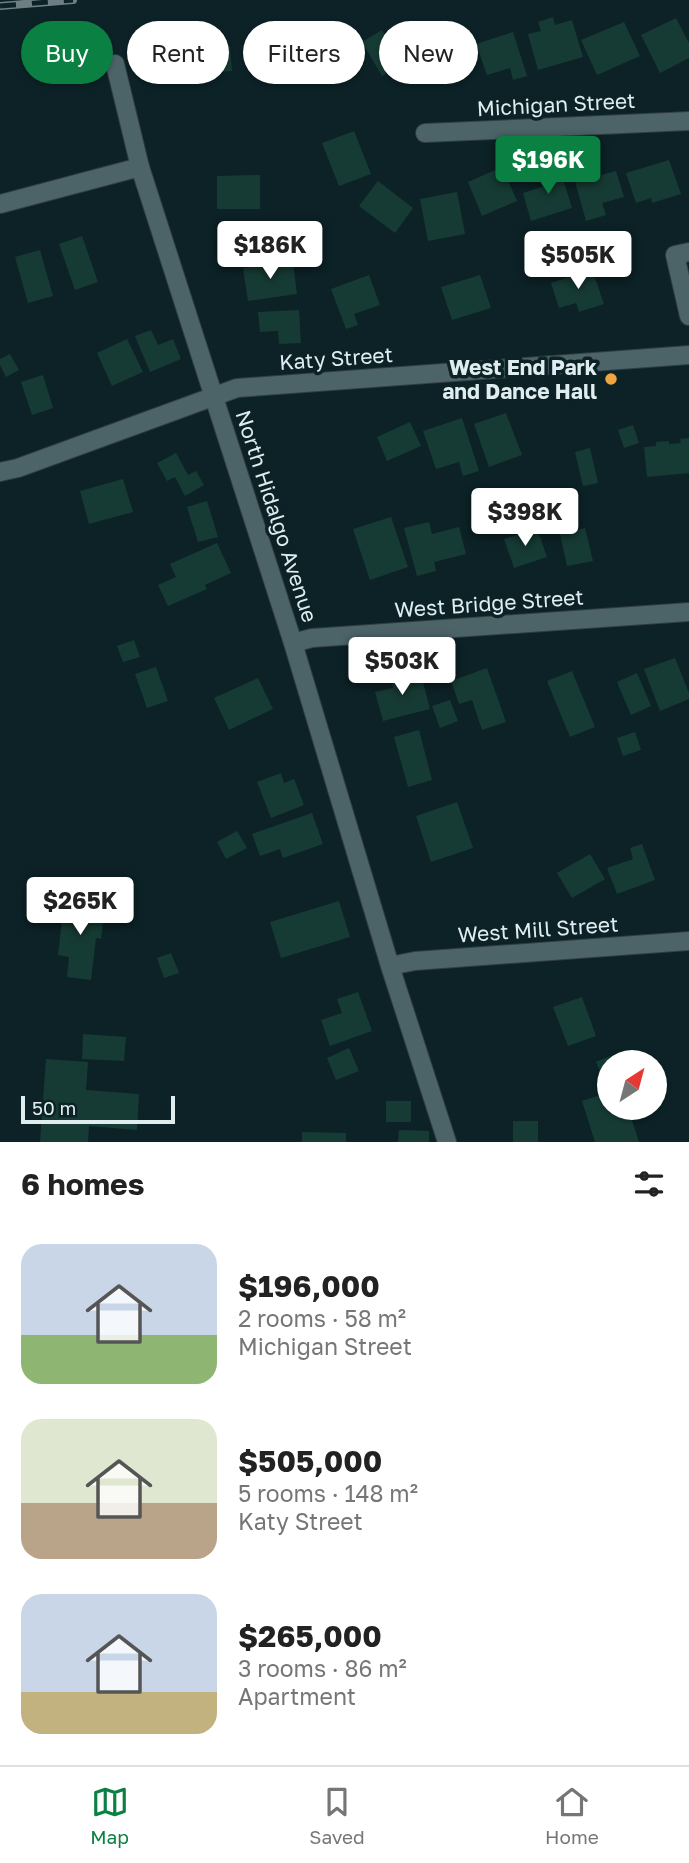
<!DOCTYPE html>
<html lang="en">
<head>
<meta charset="utf-8">
<style>
	body { margin:0; font-family:"Golos Text",sans-serif; background:#f6f6f6; color:#222; height:100vh; display:flex; flex-direction:column; font-size:26px; white-space:nowrap }
	* { box-sizing:border-box; margin:0 }
	p { font-size:23px; color:#767676 }
	.icon { flex:none; width:38px; height:38px; fill:none; stroke:currentColor; stroke-width:2; stroke-linecap:round; stroke-linejoin:round }
	.map { position:relative; height:1142px; overflow:hidden }
	.side { display:flex; flex-direction:column; background:#fff; flex:1 }
	.side>* { flex:none }
	.guide { position:absolute; left:21px; top:21px; width:648px; height:63px; display:flex; gap:14px }
	.needle { width:46px; rotate:36deg }
	.buttons { position:absolute; left:597px; top:1050px; display:grid; gap:14px }
	.buttons a { display:grid; place-items:center; width:70px; height:70px; border-radius:50%; background:#fff; box-shadow:0 2px 5px #0004; font-size:35px }
	.scale { position:absolute; left:21px; bottom:18px; width:154px; box-sizing:border-box; padding-left:7px; border:4px solid #dfedef; border-top:0; font-size:19px; line-height:24px; white-space:nowrap; color:#dfedef; -webkit-text-stroke:5px #0c2226; paint-order:stroke }
	.price { position:absolute; translate:-50% -60px; padding:0 16px; border-radius:7px; background:#fff; color:#222; font-size:23px; line-height:46px; filter:drop-shadow(0 2px 4px #0008) }
	.price::after { content:''; position:absolute; left:50%; top:42px; width:21px; height:16px; margin-left:-10px; background:inherit; clip-path:polygon(0 0,100% 0,50% 100%) }
	.price.on { background:#0b8043; color:#fff }
	ul { padding:0; list-style:none }
	li { display:flex; align-items:center; gap:21px; height:175px; padding:0 21px }
	li span { display:grid; place-items:center; flex:none; width:196px; height:140px; border-radius:21px; color:#555 }
	li>.icon { margin-inline-start:auto }
	span .icon { width:84px; height:84px; fill:#fffc; stroke-width:1 }
	li b { font-size:30px }
	h2 { display:flex; justify-content:space-between; align-items:center; height:84px; padding:0 21px; font-size:30px }
	.pill { padding:0 24px; border-radius:32px; background:#fff; box-shadow:0 2px 5px #0004; font-size:24px; line-height:63px }
	.pill.on { background:#0b8043; color:#fff }
	.tabs { display:flex; justify-content:space-around; align-items:center; height:98px; border-top:2px solid #e0e0e0; background:#fff; font-size:19px; color:#767676 }
	.tabs a { display:grid; justify-items:center; gap:4px }
	.tabs .on { color:#0b8043 }
	.map>svg:first-child { display:block }
	.building { fill:#163b34 }
	.lines { fill:none; stroke-linecap:round; stroke-linejoin:round }
	.minor-casing { stroke:#313d40; stroke-width:20 }
	.minor { stroke:#4c6468; stroke-width:18 }
	.rail-casing { stroke:#6d7f82; stroke-width:8 }
	.rail { stroke:#0c2226; stroke-width:5; stroke-dasharray:16; stroke-linecap:butt }
	.poi-dot { fill:#f1a540; stroke:#0c2226; stroke-width:2.5 }
	.labels { text-anchor:middle; dominant-baseline:central; stroke-width:7; stroke-linejoin:round; paint-order:stroke }
	.street-label { font-size:21px; fill:#dfedef; stroke:#0c2226 }
	.poi-label { font-size:21px; font-weight:bold; fill:#dfedef; stroke:#0c2226; text-anchor:end }
</style>
</head>
<body>
<div class="map">
<svg width="689" height="1142" viewBox="0 0 689 1142">
	<rect width="100%" height="100%" fill="#0c2226"/>
	<!-- building -->
	<g class="building">
		<polygon points="553,17 555,25 572,20 583,57 538,70 528,34 541,31 538,22"/>
		<polygon points="676,18 689,43 689,58 660,73 641,35"/>
		<polygon points="624,22 640,56 597,75 581,40"/>
		<polygon points="401,29 417,56 382,76 362,42 382,30 387,38"/>
		<polygon points="513,32 527,76 513,80 510,68 487,75 476,44"/>
		<polygon points="230,46 232,71 186,74 184,48"/>
		<polygon points="354,131 371,174 339,186 322,143"/>
		<polygon points="669,160 681,194 652,203 651,198 636,203 626,173"/>
		<polygon points="586,163 590,178 616,171 624,197 602,203 606,215 586,221 571,167"/>
		<polygon points="559,166 572,208 531,221 523,193 548,185 543,171"/>
		<polygon points="502,167 517,201 482,216 468,182"/>
		<polygon points="260,175 260,209 217,209 217,176"/>
		<polygon points="378,181 413,208 395,233 359,206"/>
		<polygon points="457,192 465,234 428,241 420,199"/>
		<polygon points="82,236 98,282 75,290 59,244"/>
		<polygon points="40,250 53,296 28,303 15,257"/>
		<polygon points="293,262 297,294 248,301 243,268"/>
		<polygon points="592,269 604,304 579,312 576,303 559,308 551,283"/>
		<polygon points="369,275 380,305 354,314 358,325 346,329 331,289"/>
		<polygon points="480,275 491,308 452,320 441,287"/>
		<polygon points="299,310 301,343 279,344 278,331 260,332 258,312"/>
		<polygon points="151,330 158,345 173,339 181,359 150,372 135,336"/>
		<polygon points="127,339 143,372 112,386 97,353"/>
		<polygon points="10,354 19,370 6,377 0,365 0,359"/>
		<polygon points="43,375 53,408 32,415 21,382"/>
		<polygon points="506,413 522,455 489,467 474,424"/>
		<polygon points="462,418 479,471 463,476 459,462 436,469 423,431"/>
		<polygon points="410,422 421,446 387,461 377,437"/>
		<polygon points="633,425 639,443 624,448 618,430"/>
		<polygon points="689,438 689,473 647,477 644,447 656,446 656,442 669,441 669,444 681,443 680,439"/>
		<polygon points="590,448 598,483 583,486 575,452"/>
		<polygon points="176,453 188,475 196,471 204,485 185,496 175,477 167,481 157,463"/>
		<polygon points="123,479 133,512 89,524 80,491"/>
		<polygon points="207,501 218,537 198,542 187,507"/>
		<polygon points="391,517 408,567 370,580 353,529"/>
		<polygon points="429,522 432,534 459,527 466,554 434,562 436,571 417,576 404,528"/>
		<polygon points="537,528 547,557 514,568 504,539"/>
		<polygon points="585,528 593,561 567,566 560,534"/>
		<polygon points="217,543 231,573 205,585 207,589 168,606 158,585 176,577 170,564"/>
		<polygon points="134,640 140,657 123,662 117,646"/>
		<polygon points="675,658 689,693 689,699 660,711 644,669"/>
		<polygon points="156,667 168,701 147,708 135,674"/>
		<polygon points="487,668 506,722 482,730 472,700 459,704 451,681"/>
		<polygon points="406,671 409,681 422,678 430,709 383,721 375,692 393,688 389,675"/>
		<polygon points="572,671 595,727 570,737 547,681"/>
		<polygon points="637,673 651,706 631,715 617,682"/>
		<polygon points="258,678 273,709 229,730 214,698"/>
		<polygon points="450,700 458,721 440,728 432,706"/>
		<polygon points="419,730 432,780 408,787 394,737"/>
		<polygon points="635,732 641,750 623,756 617,738"/>
		<polygon points="281,773 284,783 294,779 304,805 271,818 257,782"/>
		<polygon points="457,802 473,848 431,862 416,816"/>
		<polygon points="312,813 323,844 283,858 280,849 260,856 252,834"/>
		<polygon points="237,831 247,848 226,859 217,842"/>
		<polygon points="642,844 655,880 617,894 607,868 633,859 630,848"/>
		<polygon points="590,854 605,879 572,898 557,873"/>
		<polygon points="64,901 105,906 101,939 96,938 91,980 67,977 69,957 58,955"/>
		<polygon points="339,901 350,937 281,958 270,922"/>
		<polygon points="171,953 179,973 164,978 157,958"/>
		<polygon points="358,992 372,1031 330,1046 321,1020 342,1013 337,999"/>
		<polygon points="582,997 596,1036 568,1046 553,1007"/>
		<polygon points="83,1034 126,1037 124,1061 82,1059"/>
		<polygon points="349,1048 359,1071 336,1080 327,1058"/>
		<polygon points="610,1056 612,1062 609,1062 609,1079 604,1081 596,1062"/>
		<polygon points="46,1059 88,1062 86,1090 139,1094 137,1130 89,1126 88,1142 40,1142"/>
		<polygon points="603,1094 609,1108 628,1108 639,1142 595,1142 582,1101"/>
		<rect x="386" y="1101" width="25" height="21"/>
		<rect x="513" y="1121" width="25" height="21"/>
		<polygon points="399,1130 429,1131 429,1142 398,1142"/>
		<polygon points="302,1132 346,1133 346,1142 302,1142"/>
	</g>
	<g class="lines">
		<defs>
			<g id="minor">
				<polyline points="115,64 140,167 293,643 390,966 447,1142"/>
				<polyline points="425,133 689,121"/>
				<polyline points="0,204 140,167"/>
				<polyline points="689,252 675,255 689,316"/>
				<polyline points="0,472 18,468 237,388 689,355"/>
				<polyline points="293,643 312,638 689,612"/>
				<polyline points="390,966 415,961 689,941"/>
			</g>
		</defs>
		<!-- minor casing -->
		<use href="#minor" class="minor-casing"/>
		<!-- minor -->
		<use href="#minor" class="minor"/>
		<defs>
			<polyline id="rail" points="0,6 73,0"/>
		</defs>
		<!-- rail casing -->
		<use href="#rail" class="rail-casing"/>
		<!-- rail -->
		<use href="#rail" class="rail"/>
	</g>
	<!-- markers -->
	<circle class="poi-dot" cx="611" cy="379" r="7"/>
	<g class="labels">
		<!-- street labels -->
		<g class="street-label">
			<text transform="translate(556 104) rotate(-3)">Michigan Street</text>
			<text transform="translate(336 358) rotate(-4)">Katy Street</text>
			<text transform="translate(277 516) rotate(72)">North Hidalgo Avenue</text>
			<text transform="translate(489 603) rotate(-4)">West Bridge Street</text>
			<text transform="translate(538 929) rotate(-4)">West Mill Street</text>
		</g>
		<!-- poi labels -->
		<g class="poi-label">
			<text x="597" y="367">West End Park<tspan x="597" dy="24">and Dance Hall</tspan></text>
		</g>
	</g>
</svg>
<div class="buttons">
<a><svg class="needle" viewBox="-14 -14 28 28"><path d="M0-13l5 13h-10z" fill="#e53935"/><path d="M0 13l5-13h-10z" fill="#767676"/></svg></a>
</div>
<div class="scale">50 m</div>
<b class="price on" style="left:548px;top:196px">$196K</b>
<b class="price" style="left:270px;top:281px">$186K</b>
<b class="price" style="left:578px;top:291px">$505K</b>
<b class="price" style="left:525px;top:548px">$398K</b>
<b class="price" style="left:402px;top:697px">$503K</b>
<b class="price" style="left:80px;top:937px">$265K</b>
<div class="guide">
<a class="pill on">Buy</a>
<a class="pill">Rent</a>
<a class="pill">Filters</a>
<a class="pill">New</a>
</div>
</div>
<section class="side">
<h2>6 homes<svg class="icon" aria-label="filters" viewBox="0 0 24 24"><path d="M4 7h16M4 17h16"/><circle cx="9" cy="7" r="2"/><circle cx="15" cy="17" r="2"/></svg></h2>
<ul>
<li><span style="background:linear-gradient(#c9d6e8 65%,#8fb573 0)"><svg class="icon" aria-label="home" viewBox="0 0 24 24"><path d="M3 11l9-7 9 7M6 9v11h12V9"/></svg></span><div><b>$196,000</b><p>2 rooms · 58 m²</p><p>Michigan Street</p></div></li>
<li><span style="background:linear-gradient(#dfe7d0 60%,#b9a48a 0)"><svg class="icon" aria-label="home" viewBox="0 0 24 24"><path d="M3 11l9-7 9 7M6 9v11h12V9"/></svg></span><div><b>$505,000</b><p>5 rooms · 148 m²</p><p>Katy Street</p></div></li>
<li><span style="background:linear-gradient(#c9d6e8 70%,#c2b280 0)"><svg class="icon" aria-label="home" viewBox="0 0 24 24"><path d="M3 11l9-7 9 7M6 9v11h12V9"/></svg></span><div><b>$265,000</b><p>3 rooms · 86 m²</p><p>Apartment</p></div></li>
</ul>
</section>
<nav class="tabs">
<a class="on"><svg class="icon" aria-label="map" viewBox="0 0 24 24"><path d="M3 6l6-2 6 2 6-2v14l-6 2-6-2-6 2zM9 4v14M15 6v14"/></svg>Map</a>
<a><svg class="icon" aria-label="saved" viewBox="0 0 24 24"><path d="M7 4h10v16l-5-4-5 4z"/></svg>Saved</a>
<a><svg class="icon" aria-label="home" viewBox="0 0 24 24"><path d="M3 11l9-7 9 7M6 9v11h12V9"/></svg>Home</a>
</nav>
</body>
</html>
